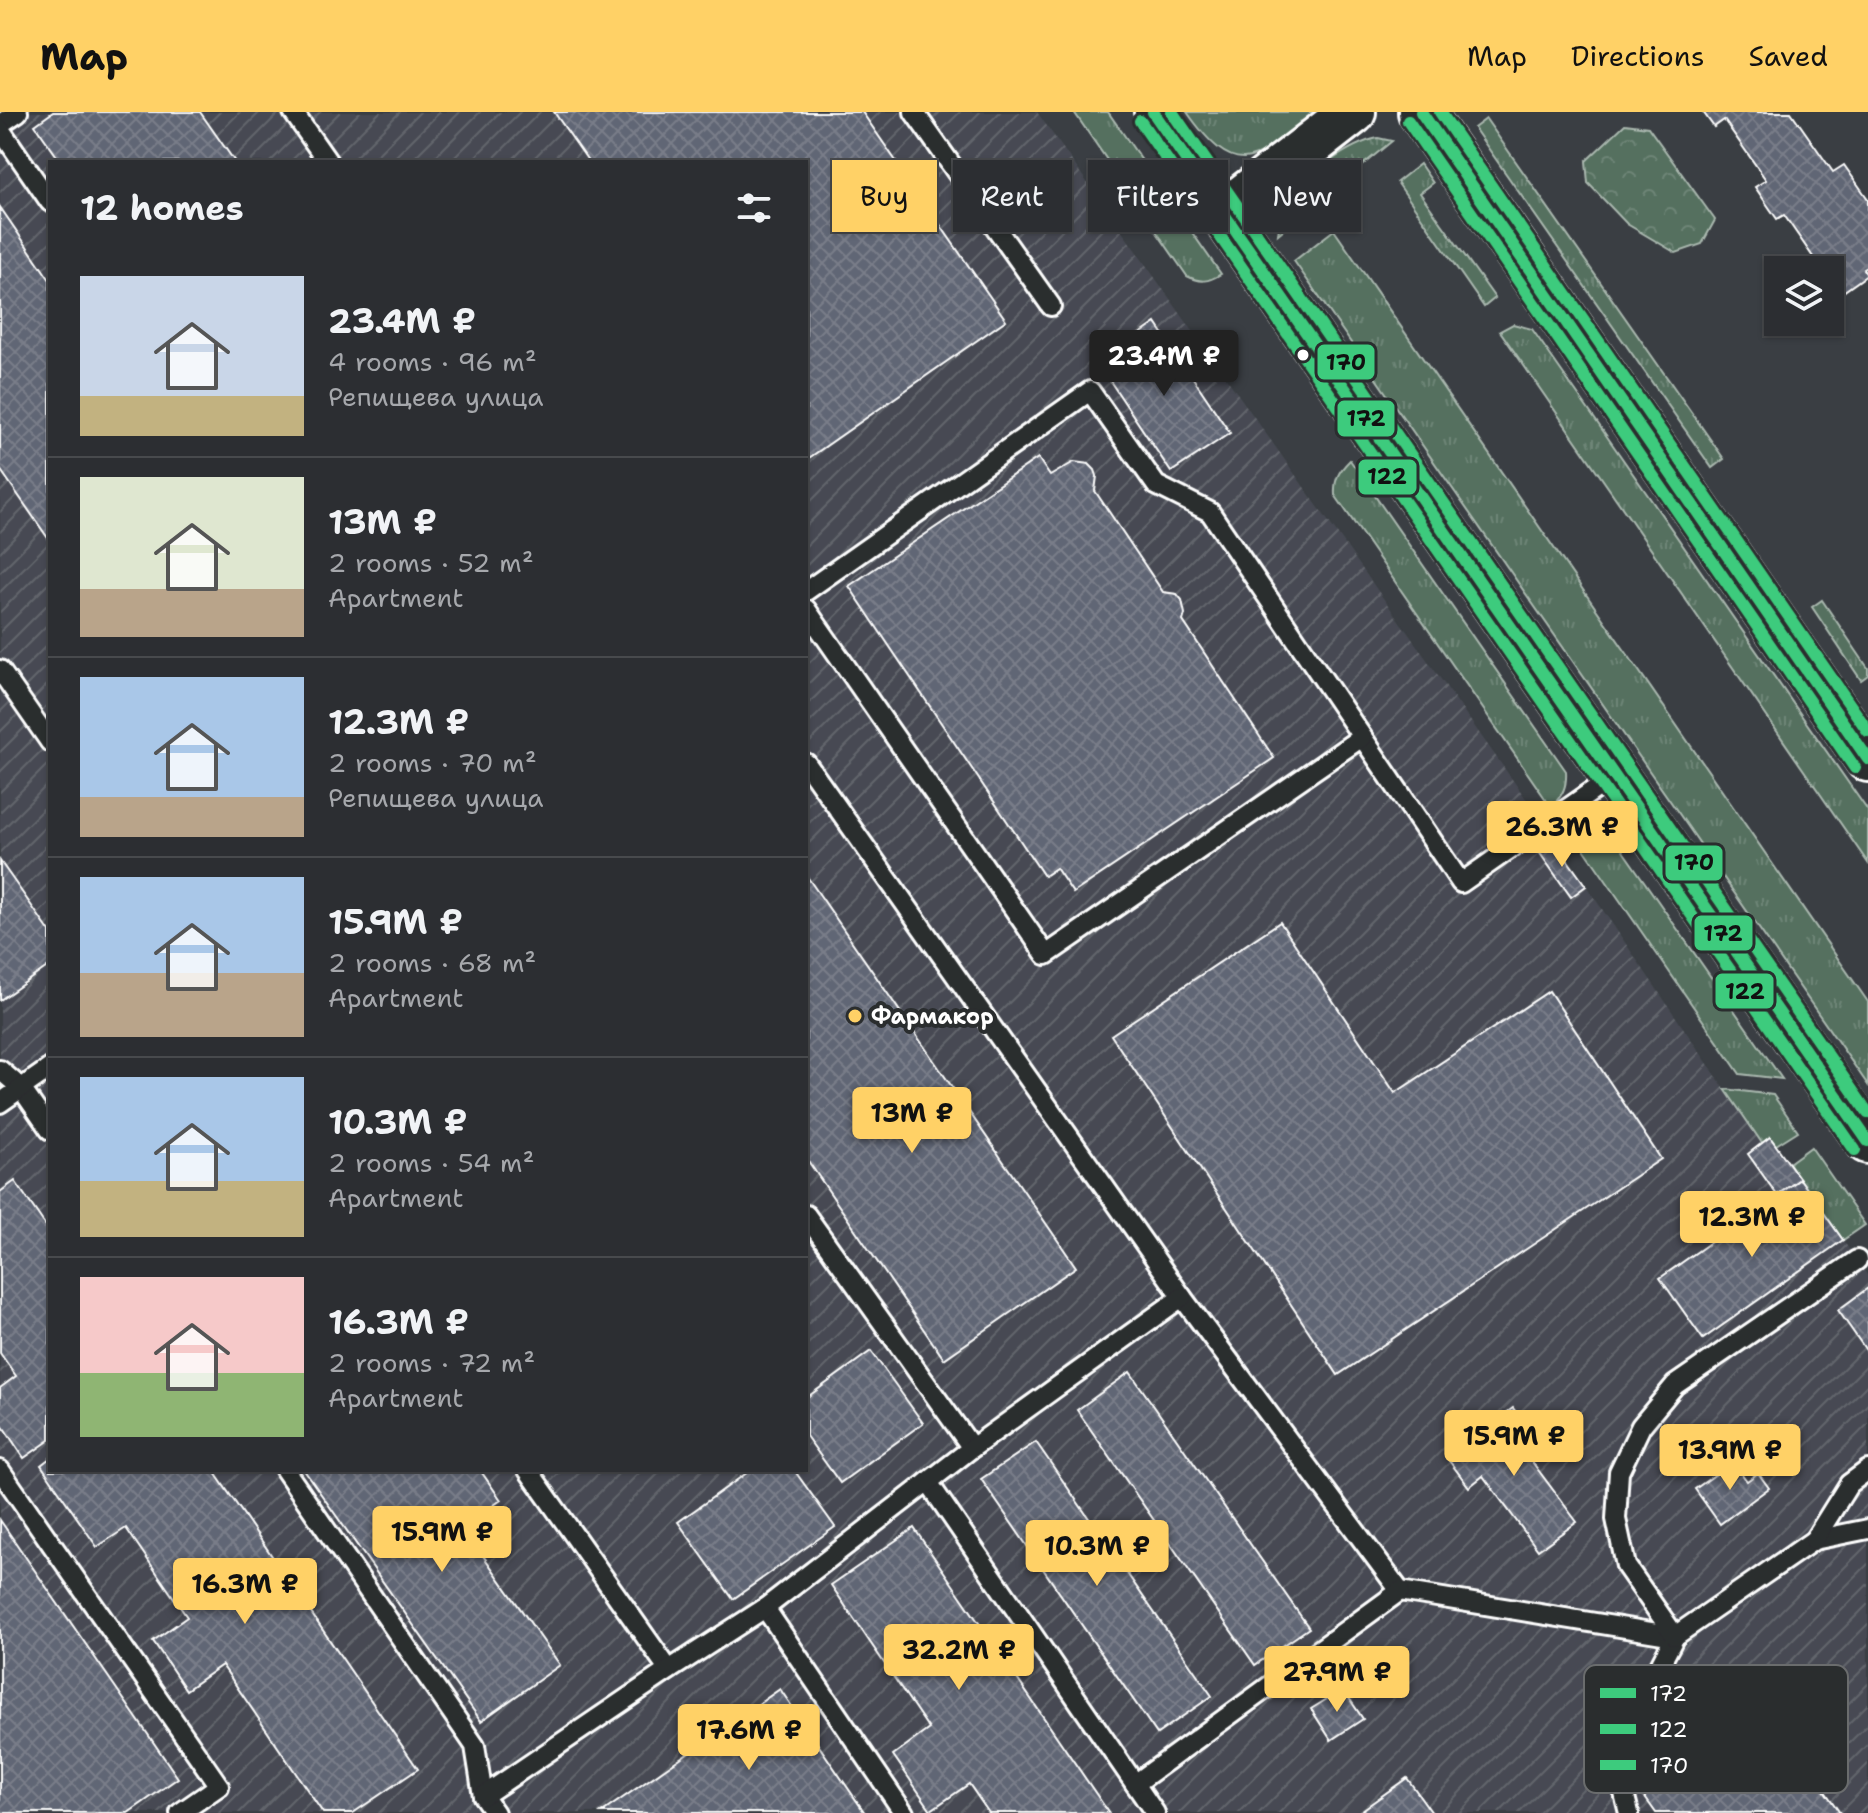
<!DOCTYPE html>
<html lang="en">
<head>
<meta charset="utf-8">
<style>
	body { margin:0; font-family:"Shantell Sans",sans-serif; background:#383a3e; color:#f1f3f6; height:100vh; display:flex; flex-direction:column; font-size:30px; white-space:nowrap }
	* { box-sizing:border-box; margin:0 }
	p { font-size:26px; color:#a6a8ac }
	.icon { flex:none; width:44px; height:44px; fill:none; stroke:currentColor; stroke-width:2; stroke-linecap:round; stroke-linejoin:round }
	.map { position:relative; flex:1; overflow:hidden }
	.panel { position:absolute; left:48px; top:48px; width:760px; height:1312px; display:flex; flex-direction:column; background:#2c2e32; border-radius:0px; box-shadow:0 2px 6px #0004,0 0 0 2px #484a4d }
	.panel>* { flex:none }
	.hud { position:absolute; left:832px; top:48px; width:760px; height:72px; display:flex; gap:16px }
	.tools { position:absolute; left:1764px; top:144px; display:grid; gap:16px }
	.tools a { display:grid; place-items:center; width:80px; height:80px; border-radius:0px; background:#2c2e32; box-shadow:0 2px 6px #0004,0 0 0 2px #484a4d; font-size:40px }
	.price { position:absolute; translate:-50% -68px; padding:0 18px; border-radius:8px; background:#ffd166; color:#111; font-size:26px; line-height:52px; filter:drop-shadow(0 2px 4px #0008) }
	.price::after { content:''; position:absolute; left:50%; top:48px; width:24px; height:18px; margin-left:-12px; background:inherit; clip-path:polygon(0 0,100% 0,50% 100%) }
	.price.current { background:#222; color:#fff }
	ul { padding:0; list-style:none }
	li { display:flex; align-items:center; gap:24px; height:200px; padding:0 32px }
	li+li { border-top:2px solid #484a4d }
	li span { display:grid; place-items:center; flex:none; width:224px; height:160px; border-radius:0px; color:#555 }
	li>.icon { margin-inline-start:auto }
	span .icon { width:96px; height:96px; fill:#fffc; stroke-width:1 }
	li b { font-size:34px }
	h2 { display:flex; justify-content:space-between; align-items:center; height:96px; padding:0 32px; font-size:34px }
	.chip { padding:0 28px; border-radius:0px; background:#2c2e32; box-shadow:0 2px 6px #0004,0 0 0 2px #484a4d; font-size:28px; line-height:72px }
	.chip.current { background:#ffd166; color:#111 }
	header { display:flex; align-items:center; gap:48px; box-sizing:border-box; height:112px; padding:0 40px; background:#ffd166; color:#111 }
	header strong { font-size:38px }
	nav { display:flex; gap:44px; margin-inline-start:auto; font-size:28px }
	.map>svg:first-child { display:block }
	.industrial { fill:url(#industrial-furrows); fill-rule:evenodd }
	.grass { fill:url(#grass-tufts); stroke:#aab8af; stroke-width:2 }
	.forest { fill:url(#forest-crowns); stroke:#aab8af; stroke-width:2 }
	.building { fill:url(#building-cross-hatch); stroke:#fff; stroke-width:2 }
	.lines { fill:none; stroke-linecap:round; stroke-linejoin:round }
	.lane-casing { stroke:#fff; stroke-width:24 }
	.street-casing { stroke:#fff; stroke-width:42 }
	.secondary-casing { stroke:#fff; stroke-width:50 }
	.lane { stroke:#2a2d2e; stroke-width:18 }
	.street { stroke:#2a2d2e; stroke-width:36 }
	.secondary { stroke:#2a2d2e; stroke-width:44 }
	.bus-1-casing { stroke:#2a2d2e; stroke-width:18 }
	.bus-2-casing { stroke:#2a2d2e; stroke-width:18 }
	.bus-3-casing { stroke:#2a2d2e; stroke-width:18 }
	.bus-1 { stroke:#3dcb7d; stroke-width:12 }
	.bus-2 { stroke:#3dcb7d; stroke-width:12 }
	.bus-3 { stroke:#3dcb7d; stroke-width:12 }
	.bus-dot { fill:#fff; stroke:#2a2d2e; stroke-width:3 }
	.poi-dot { fill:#ffd166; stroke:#2a2d2e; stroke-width:3 }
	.labels { text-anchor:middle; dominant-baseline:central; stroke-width:8; stroke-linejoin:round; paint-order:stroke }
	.poi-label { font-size:22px; font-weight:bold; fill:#fff; stroke:#2a2d2e; text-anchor:start }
	.key { fill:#2a2d2e; stroke:#6a6c6d; stroke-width:2 }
	.key-label { font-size:22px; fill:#fff }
	.line-badge { stroke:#2a2d2e; stroke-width:3 }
	.pale-badge-label { font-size:22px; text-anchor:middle; font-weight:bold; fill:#111 }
</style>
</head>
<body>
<header>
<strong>Map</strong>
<nav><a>Map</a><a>Directions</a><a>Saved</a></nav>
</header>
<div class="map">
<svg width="1868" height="1701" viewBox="0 0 1868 1701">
	<defs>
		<pattern id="industrial-furrows" width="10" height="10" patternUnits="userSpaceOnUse" patternTransform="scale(2)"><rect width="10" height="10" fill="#464a52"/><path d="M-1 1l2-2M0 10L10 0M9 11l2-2" fill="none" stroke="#62656c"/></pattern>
		<pattern id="grass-tufts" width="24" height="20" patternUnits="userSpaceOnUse" patternTransform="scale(2)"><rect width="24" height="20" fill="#55705f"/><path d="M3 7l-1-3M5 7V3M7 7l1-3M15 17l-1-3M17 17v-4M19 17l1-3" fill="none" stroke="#6e8577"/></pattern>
		<pattern id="forest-crowns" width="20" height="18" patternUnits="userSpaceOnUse" patternTransform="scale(2)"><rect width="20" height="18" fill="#55705f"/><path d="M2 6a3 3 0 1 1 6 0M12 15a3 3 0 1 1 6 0" fill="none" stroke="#6e8577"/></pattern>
		<pattern id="building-cross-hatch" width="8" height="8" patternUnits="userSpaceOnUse" patternTransform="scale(2)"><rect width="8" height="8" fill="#616674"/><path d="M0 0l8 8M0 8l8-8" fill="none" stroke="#797d89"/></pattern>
	</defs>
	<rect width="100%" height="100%" fill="#3a3e43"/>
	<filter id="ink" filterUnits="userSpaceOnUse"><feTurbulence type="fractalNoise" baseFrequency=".0125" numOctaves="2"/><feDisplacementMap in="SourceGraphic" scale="16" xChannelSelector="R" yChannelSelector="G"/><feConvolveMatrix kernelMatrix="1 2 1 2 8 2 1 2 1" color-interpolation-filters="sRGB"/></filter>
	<g filter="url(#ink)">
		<!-- industrial -->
		<path class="industrial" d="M0,0H1037L1544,712L1762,1031L1770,1025L1868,1164V1701H0ZM50,50H806V1358H50Z"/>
		<!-- grass -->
		<g class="grass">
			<path d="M1074,0H1108L1221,162C1208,170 1201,171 1187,164Z"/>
			<path d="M1187,0H1315C1257,47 1239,74 1187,0Z"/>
			<polygon points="1486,7 1724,347 1712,356 1474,16"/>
			<path d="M1378,26L1392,29L1278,122C1280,109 1281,96 1289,85C1306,63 1351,31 1378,26Z"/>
			<polygon points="1420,52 1433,71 1420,81 1495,186 1484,195 1397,70"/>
			<polygon points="1334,118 1868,890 1868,973 1294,149"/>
			<polygon points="1513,212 1532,217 1868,699 1868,751 1500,219"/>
			<path d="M1350,348L1566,659C1567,675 1563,683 1551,695L1335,383C1334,367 1339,359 1350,348Z"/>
			<polygon points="1822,488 1868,556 1868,563 1861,568 1812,495"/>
			<polygon points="1583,712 1597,713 1609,719 1782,967 1740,962 1571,718"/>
			<polygon points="1725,977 1773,983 1798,1019 1776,1033 1770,1025 1762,1031"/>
			<polygon points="1811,1035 1865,1113 1843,1128 1789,1051"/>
		</g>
		<!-- forest -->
		<polygon class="forest" points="1625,12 1648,15 1715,108 1702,132 1676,141 1627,112 1588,71 1586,49"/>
		<!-- building -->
		<g class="building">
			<polygon points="53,0 200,0 235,50 61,50 35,13"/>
			<polygon points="554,0 862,0 1006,208 806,348 806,50 589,50"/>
			<polygon points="1703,0 1791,0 1833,60 1844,53 1868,87 1868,154 1863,157 1867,163 1833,187 1830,183 1830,158 1822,158 1784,103 1777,107 1755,75 1766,68 1724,8 1714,15"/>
			<polygon points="0,95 50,168 50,429 0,357"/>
			<polygon points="1156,211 1230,321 1171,360 1098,251"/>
			<polygon points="1038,346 1050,364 1074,350 1089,352 1095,358 1097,364 1095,379 1163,480 1177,482 1182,488 1185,502 1183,509 1274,646 1073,781 1056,756 1044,764 849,474"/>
			<polygon points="1554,729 1586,774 1571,785 1539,740"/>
			<polygon points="0,749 50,820 50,853 0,888"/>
			<polygon points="806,763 1076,1155 944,1247 806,1046"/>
			<polygon points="1280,810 1395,981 1549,879 1661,1047 1338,1263 1111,923"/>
			<polygon points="1770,1025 1800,1067 1777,1083 1748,1042"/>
			<polygon points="1800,1067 1843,1128 1703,1227 1660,1166"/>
			<polygon points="15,1069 50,1120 50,1328 24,1346 0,1310 0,1276 16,1264 0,1241 0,1080"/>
			<polygon points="1868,1176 1868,1241 1838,1198"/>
			<polygon points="871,1239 923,1311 840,1371 806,1324 806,1286"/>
			<polygon points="1130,1260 1309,1516 1255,1553 1077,1298"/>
			<polygon points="1513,1296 1535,1326 1521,1335 1577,1410 1538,1438 1483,1364 1469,1375 1447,1346"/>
			<polygon points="1036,1330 1212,1584 1157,1622 981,1367"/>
			<polygon points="50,1346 50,1358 213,1358 418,1657 353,1701 323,1701 222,1553 186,1578 153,1529 187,1505 126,1416 97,1435 41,1353"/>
			<polygon points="1733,1350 1747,1369 1758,1361 1769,1376 1720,1412 1695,1377"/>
			<polygon points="304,1358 480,1358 501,1388 463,1415 560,1553 481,1609"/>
			<polygon points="751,1358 794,1358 835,1415 733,1487 678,1410"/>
			<polygon points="0,1408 178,1666 128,1701 0,1701"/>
			<polygon points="914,1416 1109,1701 989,1701 969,1672 931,1698 893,1643 929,1617 831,1473"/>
			<polygon points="780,1577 865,1701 601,1701"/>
			<polygon points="1343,1577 1363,1607 1331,1628 1311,1597"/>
			<polygon points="1765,1593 1840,1701 1656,1701 1641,1680"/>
			<polygon points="1407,1666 1432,1701 1358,1701"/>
		</g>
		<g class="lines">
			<defs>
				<g id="lane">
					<polyline points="293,0 328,50"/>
					<polyline points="914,0 1051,194"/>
					<polyline points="0,12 18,0"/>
					<polyline points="0,17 50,90"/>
					<polyline points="806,479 1090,279 1156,373 1210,400 1461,771 1614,664"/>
					<polyline points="806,497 1046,843 1362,625"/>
					<polyline points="0,558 50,630"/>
					<polyline points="806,651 1182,1185 1400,1479 1675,1524 1614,1641 1629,1701"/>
					<polyline points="0,958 21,976 50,1018"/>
					<polyline points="0,991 50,956"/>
					<polyline points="806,1103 972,1336"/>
					<polyline points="1857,1148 1675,1273 1641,1314 1619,1360 1616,1407 1626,1454 1675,1524 1814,1428 1868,1417"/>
					<polyline points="0,1358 219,1674 180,1701"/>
					<polyline points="285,1358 475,1634 483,1684 495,1701"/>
					<polyline points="528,1358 669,1558"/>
					<polyline points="928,1370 1155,1701"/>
					<polyline points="1814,1428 1849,1372 1868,1358"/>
					<polyline points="765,1496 904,1701"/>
					<polyline points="1135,1672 1400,1479"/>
					<polyline points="483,1684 669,1558 765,1496 972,1336 1182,1185"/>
				</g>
				<polyline id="street" points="1153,0 1223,101"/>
				<g id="secondary">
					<polyline points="1353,0 1223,101 1868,1029"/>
					<polyline points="1421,0 1868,647"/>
				</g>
			</defs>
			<!-- lane casing -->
			<use href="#lane" class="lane-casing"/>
			<!-- street casing -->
			<use href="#street" class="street-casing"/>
			<!-- secondary casing -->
			<use href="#secondary" class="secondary-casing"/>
			<!-- lane -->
			<use href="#lane" class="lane"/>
			<!-- street -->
			<use href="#street" class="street"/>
			<!-- secondary -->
			<use href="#secondary" class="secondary"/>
			<defs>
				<g id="bus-1">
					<polyline points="1153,0 1868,1029"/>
					<polyline points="1421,0 1868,647"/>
				</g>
				<g id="bus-2">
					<polyline points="1140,9 1855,1038"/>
					<polyline points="1408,9 1855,656"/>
				</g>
				<g id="bus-3">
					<polyline points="1172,0 1868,1001"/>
					<polyline points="1440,0 1868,619"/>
				</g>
			</defs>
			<!-- bus-1 casing -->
			<use href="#bus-1" class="bus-1-casing"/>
			<!-- bus-2 casing -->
			<use href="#bus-2" class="bus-2-casing"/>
			<!-- bus-3 casing -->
			<use href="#bus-3" class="bus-3-casing"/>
			<!-- bus-1 -->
			<use href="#bus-1" class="bus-1"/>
			<!-- bus-2 -->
			<use href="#bus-2" class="bus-2"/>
			<!-- bus-3 -->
			<use href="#bus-3" class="bus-3"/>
		</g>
	</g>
	<!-- markers -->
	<circle class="bus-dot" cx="1303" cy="243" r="7"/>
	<circle class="poi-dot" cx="855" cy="904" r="8"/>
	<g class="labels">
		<!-- poi labels -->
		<g class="poi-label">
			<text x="871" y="904">Фармакор</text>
		</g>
	</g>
	<!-- legend -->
	<rect x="1584" y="1553" width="264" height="128" rx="12" class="key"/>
	<rect x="1600" y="1576" width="36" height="10" fill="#3dcb7d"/>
	<rect x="1600" y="1612" width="36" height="10" fill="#3dcb7d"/>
	<rect x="1600" y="1648" width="36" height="10" fill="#3dcb7d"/>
	<g class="key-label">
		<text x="1650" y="1589">172</text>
		<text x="1650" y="1625">122</text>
		<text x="1650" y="1661">170</text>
	</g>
	<g class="line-badge">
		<rect x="1316" y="231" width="60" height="38" rx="8" fill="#3dcb7d"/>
		<rect x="1336" y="287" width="60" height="39" rx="8" fill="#3dcb7d"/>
		<rect x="1357" y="346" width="61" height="38" rx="8" fill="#3dcb7d"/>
		<rect x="1664" y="732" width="60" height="38" rx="8" fill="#3dcb7d"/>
		<rect x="1693" y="802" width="61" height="38" rx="8" fill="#3dcb7d"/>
		<rect x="1714" y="860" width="61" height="38" rx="8" fill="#3dcb7d"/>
	</g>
	<g class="pale-badge-label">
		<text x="1346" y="258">170</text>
		<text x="1366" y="314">172</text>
		<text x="1387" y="372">122</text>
		<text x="1694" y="758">170</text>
		<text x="1723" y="829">172</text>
		<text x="1745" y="887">122</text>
	</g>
</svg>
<div class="tools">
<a><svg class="icon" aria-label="layers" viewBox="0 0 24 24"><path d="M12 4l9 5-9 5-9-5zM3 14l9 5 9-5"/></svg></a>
</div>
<b class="price current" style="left:1164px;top:286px">23.4M ₽</b>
<b class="price" style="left:1562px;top:757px">26.3M ₽</b>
<b class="price" style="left:912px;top:1043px">13M ₽</b>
<b class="price" style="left:1752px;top:1147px">12.3M ₽</b>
<b class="price" style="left:1514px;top:1366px">15.9M ₽</b>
<b class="price" style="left:1730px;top:1380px">13.9M ₽</b>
<b class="price" style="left:442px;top:1462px">15.9M ₽</b>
<b class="price" style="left:1097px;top:1476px">10.3M ₽</b>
<b class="price" style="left:245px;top:1514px">16.3M ₽</b>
<b class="price" style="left:959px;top:1580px">32.2M ₽</b>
<b class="price" style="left:1337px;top:1602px">27.9M ₽</b>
<b class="price" style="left:749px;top:1660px">17.6M ₽</b>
<div class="hud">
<a class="chip current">Buy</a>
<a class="chip">Rent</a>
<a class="chip">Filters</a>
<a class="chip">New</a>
</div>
<section class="panel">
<h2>12 homes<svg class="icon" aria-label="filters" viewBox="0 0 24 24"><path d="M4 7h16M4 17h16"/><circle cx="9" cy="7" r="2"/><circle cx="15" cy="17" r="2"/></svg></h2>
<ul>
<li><span style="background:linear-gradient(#c9d6e8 75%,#c2b280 0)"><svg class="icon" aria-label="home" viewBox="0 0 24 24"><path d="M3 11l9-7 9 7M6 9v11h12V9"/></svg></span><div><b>23.4M ₽</b><p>4 rooms · 96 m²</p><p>Репищева улица</p></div></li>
<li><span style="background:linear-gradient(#dfe7d0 70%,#b9a48a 0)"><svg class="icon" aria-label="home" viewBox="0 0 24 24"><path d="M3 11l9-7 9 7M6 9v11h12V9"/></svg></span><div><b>13M ₽</b><p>2 rooms · 52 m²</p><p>Apartment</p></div></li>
<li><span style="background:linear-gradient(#a9c7e8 75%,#b9a48a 0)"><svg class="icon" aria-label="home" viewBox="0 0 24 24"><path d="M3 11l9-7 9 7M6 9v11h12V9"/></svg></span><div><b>12.3M ₽</b><p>2 rooms · 70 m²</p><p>Репищева улица</p></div></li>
<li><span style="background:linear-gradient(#a9c7e8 60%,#b9a48a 0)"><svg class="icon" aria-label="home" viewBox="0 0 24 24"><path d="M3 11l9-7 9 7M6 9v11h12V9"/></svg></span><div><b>15.9M ₽</b><p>2 rooms · 68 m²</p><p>Apartment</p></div></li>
<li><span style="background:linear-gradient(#a9c7e8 65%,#c2b280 0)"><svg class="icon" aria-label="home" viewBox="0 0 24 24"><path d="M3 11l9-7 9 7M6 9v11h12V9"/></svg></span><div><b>10.3M ₽</b><p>2 rooms · 54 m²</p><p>Apartment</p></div></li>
<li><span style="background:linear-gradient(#f6c9c9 60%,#8fb573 0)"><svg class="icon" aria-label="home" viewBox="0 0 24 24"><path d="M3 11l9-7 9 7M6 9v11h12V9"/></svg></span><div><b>16.3M ₽</b><p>2 rooms · 72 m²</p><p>Apartment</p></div></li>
</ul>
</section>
</div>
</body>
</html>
